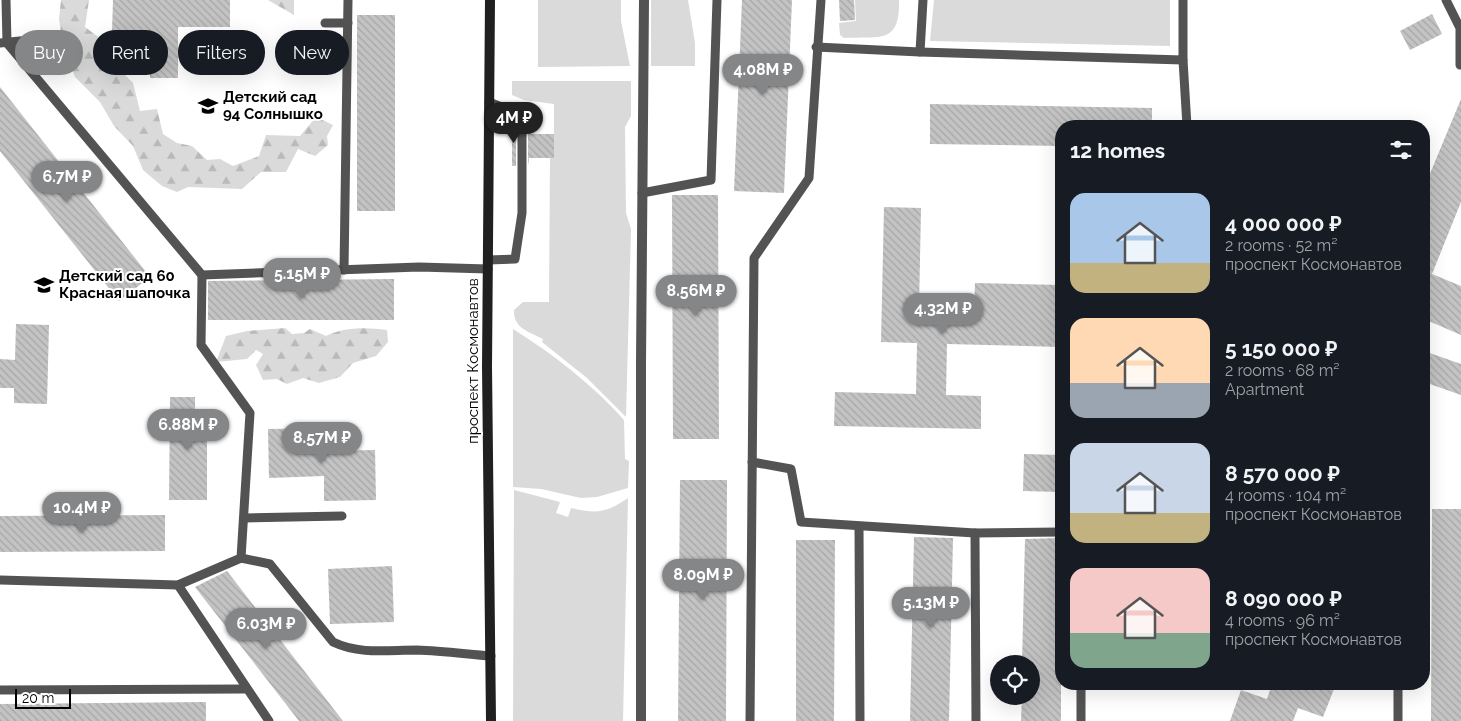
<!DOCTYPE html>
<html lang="en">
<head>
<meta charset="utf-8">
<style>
	body { margin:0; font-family:Raleway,sans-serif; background:#20242c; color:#f1f3f6; height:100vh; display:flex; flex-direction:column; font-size:19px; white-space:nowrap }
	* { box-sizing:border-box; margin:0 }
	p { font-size:16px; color:#9ea1a6 }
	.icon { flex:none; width:28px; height:28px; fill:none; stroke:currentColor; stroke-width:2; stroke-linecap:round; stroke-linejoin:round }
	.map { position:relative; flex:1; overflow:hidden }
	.drawer { position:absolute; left:1055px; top:120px; width:375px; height:570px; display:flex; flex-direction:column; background:#171b24; border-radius:20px; box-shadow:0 5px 20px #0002 }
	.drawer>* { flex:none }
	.top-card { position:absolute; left:15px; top:30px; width:475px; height:45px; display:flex; gap:10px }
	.tools { position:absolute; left:990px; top:655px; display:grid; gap:10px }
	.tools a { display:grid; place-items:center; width:50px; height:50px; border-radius:50%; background:#171b24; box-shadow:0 5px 20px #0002; font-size:25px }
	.scale { position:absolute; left:15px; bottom:12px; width:56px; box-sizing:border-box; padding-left:5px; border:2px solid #000; border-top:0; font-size:14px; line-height:18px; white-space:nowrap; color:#000; -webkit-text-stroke:4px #fff; paint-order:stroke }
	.price { position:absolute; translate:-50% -42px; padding:0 11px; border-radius:18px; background:#858687; color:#fff; font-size:16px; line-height:32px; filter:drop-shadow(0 1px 2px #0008) }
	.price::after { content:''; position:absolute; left:50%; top:30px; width:15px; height:11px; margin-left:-8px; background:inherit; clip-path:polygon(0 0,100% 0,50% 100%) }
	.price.current { background:#222; color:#fff }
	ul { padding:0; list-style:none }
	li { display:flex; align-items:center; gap:15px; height:125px; padding:0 15px }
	li span { display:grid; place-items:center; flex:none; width:140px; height:100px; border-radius:15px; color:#555 }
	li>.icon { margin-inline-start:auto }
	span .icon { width:60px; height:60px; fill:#fffc; stroke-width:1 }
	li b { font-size:21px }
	h2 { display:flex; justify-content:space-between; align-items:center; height:60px; padding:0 15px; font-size:21px }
	.pill { padding:0 18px; border-radius:22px; background:#171b24; box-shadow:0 5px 20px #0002; font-size:18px; line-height:45px }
	.pill.current { background:#858687; color:#fff }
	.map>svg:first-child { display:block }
	.green { fill:#dadada }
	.forest { fill:url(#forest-firs) }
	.building { fill:url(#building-back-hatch) }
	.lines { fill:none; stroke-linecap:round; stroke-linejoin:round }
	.lane { stroke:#535353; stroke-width:9 }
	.street { stroke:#535353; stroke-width:10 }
	.secondary { stroke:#202020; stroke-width:10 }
	.labels { text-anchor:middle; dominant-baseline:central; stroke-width:4; stroke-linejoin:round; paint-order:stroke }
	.poi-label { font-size:15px; font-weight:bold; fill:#000; stroke:#fff; text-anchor:start }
	.street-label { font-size:15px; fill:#000; stroke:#fff }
</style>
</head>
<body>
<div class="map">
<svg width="1461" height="721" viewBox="0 0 1461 721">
	<defs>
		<pattern id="forest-firs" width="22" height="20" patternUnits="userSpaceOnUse" patternTransform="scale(1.25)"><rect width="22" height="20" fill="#dadada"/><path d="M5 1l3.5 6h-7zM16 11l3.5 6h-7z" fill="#b9b9b9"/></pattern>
		<pattern id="building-back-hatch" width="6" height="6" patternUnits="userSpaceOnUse" patternTransform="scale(1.25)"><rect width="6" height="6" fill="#c3c3c3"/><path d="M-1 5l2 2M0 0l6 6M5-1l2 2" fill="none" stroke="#a6a6a6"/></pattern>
	</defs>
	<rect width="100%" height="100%" fill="#fff"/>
	<!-- green -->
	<g class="green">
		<polygon points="538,0 621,0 621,21 630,66 538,67"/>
		<polygon points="651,0 688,0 695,43 695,66 651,66"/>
		<path d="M855,0H899C900,45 880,36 844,38L840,35L839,23L856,21Z"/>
		<polygon points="934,0 1170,0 1170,46 930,41"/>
		<path d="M512,81H631V116L625,127L626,213L631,229L626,417L587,378L542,342L543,339C529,332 513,328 514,310L523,302H549L550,158H554V104L524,100L512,95Z"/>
		<path d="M513,329C553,354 593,385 624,420L625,459L629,461L628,488L597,497L581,498L541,489L513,487Z"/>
		<path d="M514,490L560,502L556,513L568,517L571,508C597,514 606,513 628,498L623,721H513Z"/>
	</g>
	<!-- forest -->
	<g class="forest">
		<polygon points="61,0 89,0 85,27 109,45 112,62 133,83 140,111 157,109 163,134 177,143 192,146 207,160 220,159 233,166 259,156 266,135 300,136 316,117 333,125 327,136 328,145 315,156 298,149 286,172 261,172 242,189 188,187 177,192 162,186 143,170 133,146 114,126 100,102 75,77 63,46 59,19"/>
		<polygon points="268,0 294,0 294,15"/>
		<path d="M285,328L292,334L304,333L310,329L326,336C343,327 367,327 387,330L388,342L376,356L353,363L340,377L319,383L303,378L287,384L277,379L263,380L256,365L263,354L256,350L247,359L216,362L226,336L247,331Z"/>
	</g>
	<!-- building -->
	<g class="building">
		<polygon points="113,0 230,0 230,27 178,27 178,78 150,78 149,32 112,31"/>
		<polygon points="742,0 792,0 784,193 734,191"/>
		<polygon points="839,0 854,0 855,20 840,21"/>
		<polygon points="1432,14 1442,34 1410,50 1400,31"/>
		<rect x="357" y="15" width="38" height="196"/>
		<polygon points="0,87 150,277 119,301 0,151"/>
		<polygon points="1461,99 1461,202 1432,274 1461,286 1461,335 1424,319 1424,188"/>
		<polygon points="930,104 1152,108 1152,126 1061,126 1061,146 930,144"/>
		<rect x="512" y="122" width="4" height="44"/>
		<polygon points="528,122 529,134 554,134 554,158 529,158 528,166"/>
		<polygon points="672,195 718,195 719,439 673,439"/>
		<polygon points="884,207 921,208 919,310 974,311 975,283 1061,285 1061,347 947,344 946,395 981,396 981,429 834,426 835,392 916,394 917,343 881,342"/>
		<polygon points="394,279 394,320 208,320 208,281"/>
		<polygon points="16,324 49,325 47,404 14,403 14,388 0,388 0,359 15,360"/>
		<polygon points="1424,351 1461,364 1461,395 1424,382"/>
		<polygon points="170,397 195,397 195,410 207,410 207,500 169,500"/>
		<polygon points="327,428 327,451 375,450 376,500 324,501 324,476 269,478 268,429"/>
		<polygon points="1024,454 1061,455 1061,492 1023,491"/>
		<polygon points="680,480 727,480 726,721 678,721"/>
		<polygon points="1432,509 1461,509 1461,721 1431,721"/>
		<polygon points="165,515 165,551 0,552 0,516"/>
		<polygon points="914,537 953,538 949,721 910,721"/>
		<polygon points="1061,538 1061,721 1021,721 1022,696 1031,696 1031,664 1022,664 1025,539"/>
		<polygon points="796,540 835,540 834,721 796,721"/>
		<polygon points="392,566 394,622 330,624 328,569"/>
		<polygon points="227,571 343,721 299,721 195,587"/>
		<polygon points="1272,684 1336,684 1323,717 1298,708 1293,721 1230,721 1241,690 1267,699"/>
		<polygon points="206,702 206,721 0,721 0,704"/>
	</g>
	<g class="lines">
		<!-- lane -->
		<g class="lane">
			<polyline points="6,0 7,43 202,275 419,267 488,269"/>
			<polyline points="1446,0 1460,28 1460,65"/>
			<polyline points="325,23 348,23"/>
			<polyline points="0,43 59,37"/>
			<polyline points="816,47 920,52 1183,60 1183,0"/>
			<polyline points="920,52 923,0"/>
			<polyline points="1183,60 1187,126"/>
			<polyline points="642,193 711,180 717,0"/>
			<polyline points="488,260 515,259 522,213 522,115 489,102"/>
			<polyline points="344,270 348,0"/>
			<polyline points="752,462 791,469 801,522 975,533 1061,532"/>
			<polyline points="244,518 342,516"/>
			<polyline points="859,527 860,721"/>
			<polyline points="975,533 976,721"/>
			<path d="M241,558L270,564L333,642C360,655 388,650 417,650C442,651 466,654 491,656"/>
			<polyline points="0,580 178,585 241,558 250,413 201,345 202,275"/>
			<polyline points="178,585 269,721"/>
			<polyline points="1398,684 1398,721"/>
			<polyline points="0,690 246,689"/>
			<polyline points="750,721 754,258 809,178 821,0"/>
			<polyline points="1081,721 1081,684"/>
		</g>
		<!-- street -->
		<polyline class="street" points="641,721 641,363 644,0"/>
		<!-- secondary -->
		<polyline class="secondary" points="490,0 487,367 491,721"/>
	</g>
	<!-- icons -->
	<defs>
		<symbol id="school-bare" viewBox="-9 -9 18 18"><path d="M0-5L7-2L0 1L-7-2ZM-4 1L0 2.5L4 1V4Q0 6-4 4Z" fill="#000" stroke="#fff" stroke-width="2.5" paint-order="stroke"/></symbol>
	</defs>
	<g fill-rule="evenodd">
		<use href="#school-bare" x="194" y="92" width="28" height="28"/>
		<use href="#school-bare" x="30" y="271" width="28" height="28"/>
	</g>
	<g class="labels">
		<!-- poi labels -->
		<g class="poi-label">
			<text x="223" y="97">Детский сад<tspan x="223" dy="17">94 Солнышко</tspan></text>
			<text x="59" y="276">Детский сад 60<tspan x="59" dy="17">Красная шапочка</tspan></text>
		</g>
		<!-- street labels -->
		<g class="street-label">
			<text transform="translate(473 361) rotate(-90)">проспект Космонавтов</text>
		</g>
	</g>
</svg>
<div class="tools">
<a><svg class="icon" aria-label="locate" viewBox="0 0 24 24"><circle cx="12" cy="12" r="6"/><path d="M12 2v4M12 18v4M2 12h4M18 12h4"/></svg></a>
</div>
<div class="scale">20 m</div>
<b class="price" style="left:763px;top:96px">4.08M ₽</b>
<b class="price current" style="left:514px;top:144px">4M ₽</b>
<b class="price" style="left:67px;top:203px">6.7M ₽</b>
<b class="price" style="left:302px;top:300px">5.15M ₽</b>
<b class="price" style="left:696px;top:317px">8.56M ₽</b>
<b class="price" style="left:943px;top:335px">4.32M ₽</b>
<b class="price" style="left:188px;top:451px">6.88M ₽</b>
<b class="price" style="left:322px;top:464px">8.57M ₽</b>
<b class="price" style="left:82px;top:534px">10.4M ₽</b>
<b class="price" style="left:703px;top:601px">8.09M ₽</b>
<b class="price" style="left:931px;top:629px">5.13M ₽</b>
<b class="price" style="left:266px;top:650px">6.03M ₽</b>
<div class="top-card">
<a class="pill current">Buy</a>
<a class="pill">Rent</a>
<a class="pill">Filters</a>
<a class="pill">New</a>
</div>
<section class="drawer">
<h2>12 homes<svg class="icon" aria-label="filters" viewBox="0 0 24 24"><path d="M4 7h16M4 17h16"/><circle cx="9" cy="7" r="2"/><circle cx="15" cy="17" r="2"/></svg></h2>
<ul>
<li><span style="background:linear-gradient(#a9c7e8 70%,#c2b280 0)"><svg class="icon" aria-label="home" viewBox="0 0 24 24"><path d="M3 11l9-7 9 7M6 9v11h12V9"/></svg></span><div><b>4 000 000 ₽</b><p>2 rooms · 52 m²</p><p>проспект Космонавтов</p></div></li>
<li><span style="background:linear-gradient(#ffd9b3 65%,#9aa5b1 0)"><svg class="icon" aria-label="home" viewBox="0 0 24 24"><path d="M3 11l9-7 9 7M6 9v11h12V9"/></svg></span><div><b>5 150 000 ₽</b><p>2 rooms · 68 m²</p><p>Apartment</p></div></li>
<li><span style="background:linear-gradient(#c9d6e8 70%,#c2b280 0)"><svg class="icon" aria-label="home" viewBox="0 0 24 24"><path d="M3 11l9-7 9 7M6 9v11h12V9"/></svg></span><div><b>8 570 000 ₽</b><p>4 rooms · 104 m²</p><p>проспект Космонавтов</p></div></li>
<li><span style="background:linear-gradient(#f6c9c9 65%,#7fa58c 0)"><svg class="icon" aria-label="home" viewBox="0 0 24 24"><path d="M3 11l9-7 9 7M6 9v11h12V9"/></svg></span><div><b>8 090 000 ₽</b><p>4 rooms · 96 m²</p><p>проспект Космонавтов</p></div></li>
</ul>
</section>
</div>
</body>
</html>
